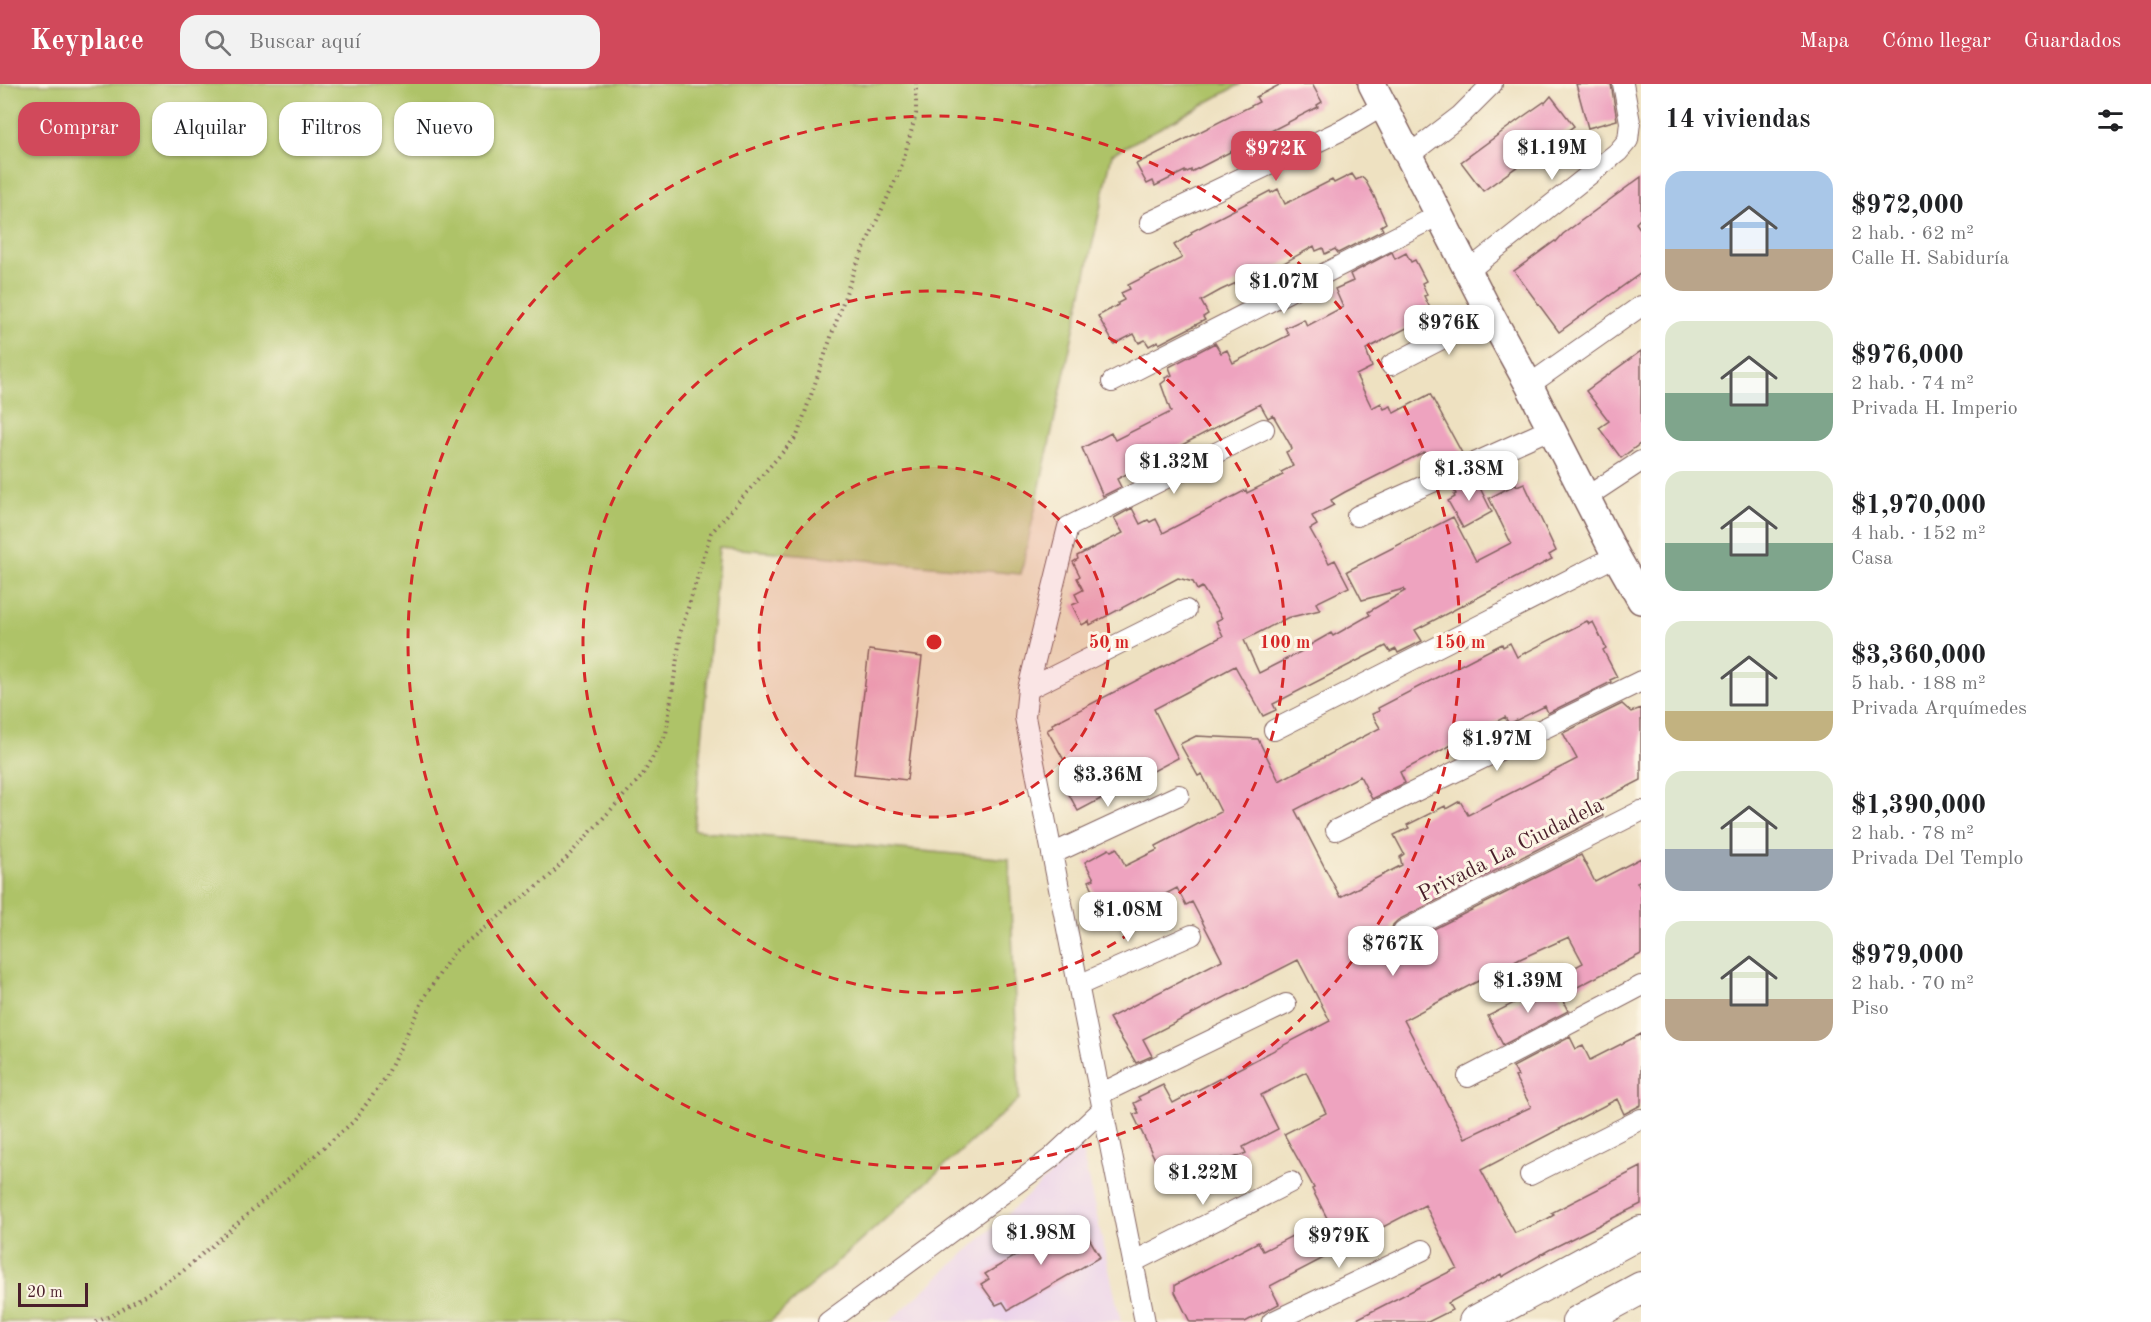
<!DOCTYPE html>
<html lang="es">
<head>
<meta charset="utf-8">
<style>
	body { margin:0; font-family:"Old Standard TT",serif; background:#f2f2f2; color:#202124; height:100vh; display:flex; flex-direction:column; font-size:22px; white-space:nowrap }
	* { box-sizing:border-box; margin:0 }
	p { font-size:20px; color:#757577 }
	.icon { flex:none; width:33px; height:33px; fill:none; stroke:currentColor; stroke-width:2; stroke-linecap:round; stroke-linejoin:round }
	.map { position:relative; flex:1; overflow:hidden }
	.panel { display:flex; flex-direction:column; background:#fff; width:510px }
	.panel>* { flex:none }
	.guide { position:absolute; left:18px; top:18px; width:570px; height:54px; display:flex; gap:12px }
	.scale { position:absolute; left:18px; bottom:15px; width:70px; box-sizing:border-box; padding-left:6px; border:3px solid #4a1f2b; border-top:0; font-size:16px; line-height:21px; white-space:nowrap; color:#4a1f2b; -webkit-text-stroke:4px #fcf5e5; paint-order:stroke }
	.price { position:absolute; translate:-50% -51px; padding:0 14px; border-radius:12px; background:#fff; color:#222; font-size:20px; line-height:39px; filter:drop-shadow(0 2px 3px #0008) }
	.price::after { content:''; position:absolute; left:50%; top:36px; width:18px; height:14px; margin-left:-9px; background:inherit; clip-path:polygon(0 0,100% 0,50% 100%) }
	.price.on { background:#d1495b; color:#fff }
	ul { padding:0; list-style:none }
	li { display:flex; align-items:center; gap:18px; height:150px; padding:0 24px }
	li span { display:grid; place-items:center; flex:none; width:168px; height:120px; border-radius:18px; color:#555 }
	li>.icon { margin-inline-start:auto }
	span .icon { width:72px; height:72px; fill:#fffc; stroke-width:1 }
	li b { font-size:26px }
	h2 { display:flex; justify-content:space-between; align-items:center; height:72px; padding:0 24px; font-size:26px }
	.tag { padding:0 21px; border-radius:18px; background:#fff; box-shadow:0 2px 4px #0004; font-size:21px; line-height:54px }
	.tag.on { background:#d1495b; color:#fff }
	header { display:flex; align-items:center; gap:36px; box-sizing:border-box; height:84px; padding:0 30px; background:#d1495b; color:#fff }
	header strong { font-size:28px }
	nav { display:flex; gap:33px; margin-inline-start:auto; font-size:21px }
	.search { width:420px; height:54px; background:#f2f2f2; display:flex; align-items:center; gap:15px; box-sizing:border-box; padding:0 21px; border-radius:18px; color:#757577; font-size:22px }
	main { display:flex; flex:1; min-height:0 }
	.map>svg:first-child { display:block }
	.built { fill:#ebd1eb }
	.green { fill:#aec368; stroke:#7c714a; stroke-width:1.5 }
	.building { fill:#eea3bf }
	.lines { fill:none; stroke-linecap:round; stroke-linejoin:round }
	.minor-casing { stroke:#836360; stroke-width:22 }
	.secondary-casing { stroke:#836360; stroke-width:30 }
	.primary-casing { stroke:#836360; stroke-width:34 }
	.path { stroke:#836360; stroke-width:4; stroke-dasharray:1.5 4.5; stroke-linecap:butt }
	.minor { stroke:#fff; stroke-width:20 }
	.secondary { stroke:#fff; stroke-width:27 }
	.primary { stroke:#fff; stroke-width:32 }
	.ring { fill:none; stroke:#d62828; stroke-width:3; stroke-dasharray:10 8 }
	.labels { text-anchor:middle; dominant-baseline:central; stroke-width:6; stroke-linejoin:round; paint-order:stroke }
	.street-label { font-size:22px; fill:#4a1f2b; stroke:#fcf5e5 }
	.centre { fill:#d62828; stroke:#fcf5e5; stroke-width:3 }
	.ring-label { font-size:18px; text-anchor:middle; font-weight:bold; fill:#d62828; stroke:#fcf5e5; stroke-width:6; stroke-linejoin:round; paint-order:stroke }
</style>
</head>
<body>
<header>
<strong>Keyplace</strong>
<div class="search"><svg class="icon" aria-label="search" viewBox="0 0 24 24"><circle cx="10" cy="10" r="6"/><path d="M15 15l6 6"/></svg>Buscar aquí</div>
<nav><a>Mapa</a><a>Cómo llegar</a><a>Guardados</a></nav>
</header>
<main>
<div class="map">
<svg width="1641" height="1238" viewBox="0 0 1641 1238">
	<rect width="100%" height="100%" fill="#fcf5e5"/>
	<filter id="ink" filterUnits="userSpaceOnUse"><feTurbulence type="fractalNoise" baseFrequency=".0167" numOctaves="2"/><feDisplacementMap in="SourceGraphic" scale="12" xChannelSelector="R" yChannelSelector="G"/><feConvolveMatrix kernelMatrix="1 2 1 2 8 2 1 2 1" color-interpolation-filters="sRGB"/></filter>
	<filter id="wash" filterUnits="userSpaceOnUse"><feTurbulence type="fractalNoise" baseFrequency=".008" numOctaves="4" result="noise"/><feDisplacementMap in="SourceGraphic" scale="24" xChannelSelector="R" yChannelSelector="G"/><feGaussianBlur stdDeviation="1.35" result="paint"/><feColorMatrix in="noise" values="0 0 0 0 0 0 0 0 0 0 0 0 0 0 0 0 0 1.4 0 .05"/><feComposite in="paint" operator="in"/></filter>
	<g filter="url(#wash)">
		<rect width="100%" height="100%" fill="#eee1c1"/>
		<!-- built -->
		<polygon class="built" points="1081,1063 1121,1238 889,1238"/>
		<!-- green -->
		<polygon class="green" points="0,0 1241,0 1112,70 1021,490 719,463 694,746 1009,775 1019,1015 770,1238 0,1238"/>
		<g id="blocks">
			<!-- building -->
			<g class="building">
				<polygon points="1281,0 1312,0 1322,18 1317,21 1318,23 1191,88 1191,86 1185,89 1185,87 1155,102 1153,97 1147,100 1136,80 1259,18 1256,13"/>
				<polygon points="1576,0 1611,0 1617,36 1588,44"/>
				<polygon points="1551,12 1574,42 1483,107 1461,78 1521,34 1544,18 1545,19"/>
				<polygon points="1352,90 1356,96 1362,93 1364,94 1374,112 1386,139 1381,142 1383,146 1338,169 1335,165 1325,170 1323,164 1316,167 1314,162 1259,193 1258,189 1221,206 1201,217 1208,230 1203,233 1205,236 1159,260 1158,257 1149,262 1145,256 1139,259 1134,250 1114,260 1098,232 1118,221 1118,219 1124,216 1121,209 1130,205 1128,201 1182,174 1174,161 1192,150 1191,148 1270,107 1271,109 1278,105 1285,120 1332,96 1334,99"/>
				<polygon points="1641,93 1641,134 1636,139 1641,146 1641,189 1559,248 1514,187 1555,157 1556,158 1563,150"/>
				<polygon points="1392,168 1395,175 1406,169 1411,178 1415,176 1426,197 1422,199 1427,211 1424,212 1432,228 1426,230 1428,233 1366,265 1372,283 1356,291 1372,324 1381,319 1384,325 1391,322 1394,329 1430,310 1463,371 1439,382 1437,379 1431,383 1424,368 1345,408 1331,416 1334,421 1312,432 1317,441 1310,445 1329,479 1335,476 1349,503 1316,519 1320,526 1287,534 1244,556 1259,589 1310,563 1310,561 1331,549 1333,552 1370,531 1368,528 1405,507 1404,505 1362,516 1347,487 1453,433 1476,477 1511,459 1489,414 1516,400 1517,402 1524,399 1556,467 1549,471 1552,475 1415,546 1422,557 1398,569 1396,565 1390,568 1386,562 1273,620 1276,626 1263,632 1235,582 1183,610 1154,625 1178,674 1078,727 1066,705 1070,703 1068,700 1071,698 1069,694 1073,692 1047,646 1053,643 1052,640 1223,552 1216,537 1222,534 1202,503 1197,506 1193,498 1178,494 1090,541 1089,537 1082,541 1072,521 1079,518 1075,510 1083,506 1077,494 1080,492 1073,478 1078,475 1077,472 1123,449 1114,434 1132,424 1140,440 1148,436 1150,438 1156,435 1163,449 1246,406 1247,409 1283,391 1281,388 1293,382 1286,368 1292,365 1291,362 1273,331 1268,334 1260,320 1117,395 1121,403 1103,412 1082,364 1111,349 1115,356 1171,328 1161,300 1166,296 1165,294 1172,291 1169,283 1215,259 1221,269 1227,266 1233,279 1289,251 1285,244 1304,235 1307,242 1343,223 1335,205 1353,197 1350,190"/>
				<polygon points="1641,267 1641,359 1621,374 1599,344 1609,337 1586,307"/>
				<polygon points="1474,392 1492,428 1463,444 1448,417 1455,413 1454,411 1456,410 1452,403"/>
				<polygon points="1587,537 1589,540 1593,538 1606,564 1603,566 1617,593 1610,596 1611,598 1548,629 1545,622 1509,640 1505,633 1400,688 1405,699 1372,715 1360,692 1295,726 1340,813 1402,781 1400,773 1404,770 1394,751 1409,744 1407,741 1445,722 1446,725 1460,717 1468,731 1577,675 1563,649 1622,620 1631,628 1641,624 1641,696 1596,719 1603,732 1398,836 1393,841 1391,847 1393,853 1397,857 1408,858 1581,771 1595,798 1641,774 1641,796 1637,798 1641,806 1641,870 1566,909 1557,893 1583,879 1569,853 1522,874 1404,936 1465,1054 1531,1023 1515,993 1518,992 1513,983 1570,953 1576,965 1583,962 1590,976 1641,950 1641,1021 1624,1030 1617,1015 1481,1086 1515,1149 1547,1135 1554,1131 1551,1129 1641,1083 1641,1120 1549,1166 1502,1193 1501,1190 1448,1219 1452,1226 1428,1238 1351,1238 1457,1184 1425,1121 1270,1202 1279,1220 1245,1238 1190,1238 1175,1208 1175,1201 1258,1158 1263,1167 1327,1134 1312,1105 1314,1104 1284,1050 1326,1029 1306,988 1261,1011 1278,1045 1243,1063 1246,1069 1224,1078 1222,1074 1168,1102 1133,1030 1139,1029 1134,1019 1140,1016 1138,1013 1163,1001 1173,1019 1330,937 1298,876 1143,955 1152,972 1136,979 1109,934 1222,876 1192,818 1186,821 1177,804 1116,836 1114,834 1107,837 1089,797 1094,795 1085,778 1109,765 1111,767 1117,764 1125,782 1157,766 1156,762 1221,728 1202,690 1198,692 1180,660 1196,652 1258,655 1279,697 1380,644 1372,630 1379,627 1378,624 1474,574 1502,560 1503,563 1510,559 1517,573"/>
				<polygon points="869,566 922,573 907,696 854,690"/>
				<polygon points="1554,899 1568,927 1503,961 1488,932"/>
				<polygon points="1078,1135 1100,1173 1008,1226 1003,1218 996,1221 981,1200 989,1195 985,1190"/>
			</g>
		</g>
	</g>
	<g filter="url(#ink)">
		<use href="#blocks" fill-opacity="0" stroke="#836360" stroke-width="1.5"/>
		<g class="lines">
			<defs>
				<g id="minor">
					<polyline points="1409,71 1460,32 1492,0"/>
					<polyline points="1150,138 1344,45 1383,22"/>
					<polyline points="1468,187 1618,68 1628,56 1630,38 1623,0"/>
					<polyline points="1391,281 1490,230"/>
					<polyline points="1112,298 1439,131"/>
					<polyline points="1529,301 1641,222"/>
					<polyline points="1585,414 1641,377"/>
					<polyline points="1357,432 1550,345"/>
					<polyline points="1028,605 1186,526"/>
					<polyline points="1274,646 1616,472"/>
					<polyline points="1336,746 1641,597"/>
					<polyline points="1052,770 1179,711"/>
					<polyline points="1403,847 1641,727"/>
					<polyline points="1079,901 1192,851"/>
					<polyline points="1468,993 1641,902"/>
					<polyline points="1100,1010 1286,920"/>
					<polyline points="1530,1091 1641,1035"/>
					<polyline points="1133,1178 1291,1098"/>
					<polyline points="828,1238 1051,1074 1102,1026"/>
					<polyline points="1145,1238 1025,633 1028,605 1068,443 1264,345"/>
					<polyline points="1272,1238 1423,1166"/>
				</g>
				<polyline id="secondary" points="1372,0 1490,230 1529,301 1616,472 1641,516"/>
				<g id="primary">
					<polyline points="1475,1238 1641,1148"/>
					<polyline points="1578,1238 1641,1204"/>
				</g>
			</defs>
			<!-- minor casing -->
			<use href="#minor" class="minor-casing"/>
			<!-- secondary casing -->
			<use href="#secondary" class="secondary-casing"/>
			<!-- primary casing -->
			<use href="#primary" class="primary-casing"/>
			<!-- path -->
			<polyline class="path" points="96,1238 115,1230 183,1187 354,1037 386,993 425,912 454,868 549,793 642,692 666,650 681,547 711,449 797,352 854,186 901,84 916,30 916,0"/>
			<!-- minor -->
			<use href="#minor" class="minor"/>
			<!-- secondary -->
			<use href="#secondary" class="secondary"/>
			<!-- primary -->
			<use href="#primary" class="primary"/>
		</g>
	</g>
	<!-- distance rings -->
	<circle cx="934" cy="558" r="175" fill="#d62828" fill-opacity=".12"/>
	<g class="ring">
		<circle cx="934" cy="558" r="175"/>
		<circle cx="934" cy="558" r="351"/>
		<circle cx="934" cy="558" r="526"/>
	</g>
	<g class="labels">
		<!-- street labels -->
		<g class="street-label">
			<text transform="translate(1511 766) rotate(-27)">Privada La Ciudadela</text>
		</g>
	</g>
	<circle cx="934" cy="558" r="9" class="centre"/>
	<g class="ring-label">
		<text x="1109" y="564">50 m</text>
		<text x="1285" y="564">100 m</text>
		<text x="1460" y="564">150 m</text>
	</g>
</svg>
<div class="scale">20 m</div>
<b class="price" style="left:1552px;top:97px">$1.19M</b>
<b class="price on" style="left:1276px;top:98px">$972K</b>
<b class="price" style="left:1284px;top:231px">$1.07M</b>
<b class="price" style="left:1449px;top:272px">$976K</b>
<b class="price" style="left:1174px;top:411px">$1.32M</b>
<b class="price" style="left:1469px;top:418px">$1.38M</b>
<b class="price" style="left:1497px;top:688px">$1.97M</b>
<b class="price" style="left:1108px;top:724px">$3.36M</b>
<b class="price" style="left:1128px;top:859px">$1.08M</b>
<b class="price" style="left:1393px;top:893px">$767K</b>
<b class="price" style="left:1528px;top:930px">$1.39M</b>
<b class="price" style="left:1203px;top:1122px">$1.22M</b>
<b class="price" style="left:1041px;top:1182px">$1.98M</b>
<b class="price" style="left:1339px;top:1185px">$979K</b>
<div class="guide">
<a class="tag on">Comprar</a>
<a class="tag">Alquilar</a>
<a class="tag">Filtros</a>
<a class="tag">Nuevo</a>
</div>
</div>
<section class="panel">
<h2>14 viviendas<svg class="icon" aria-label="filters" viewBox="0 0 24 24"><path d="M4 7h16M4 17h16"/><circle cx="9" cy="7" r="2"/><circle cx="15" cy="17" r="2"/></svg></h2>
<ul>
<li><span style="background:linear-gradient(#a9c7e8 65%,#b9a48a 0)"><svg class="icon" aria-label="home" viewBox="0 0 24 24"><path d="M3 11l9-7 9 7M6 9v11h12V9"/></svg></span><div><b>$972,000</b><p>2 hab. · 62 m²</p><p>Calle H. Sabiduría</p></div></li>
<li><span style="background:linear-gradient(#dfe7d0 60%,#7fa58c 0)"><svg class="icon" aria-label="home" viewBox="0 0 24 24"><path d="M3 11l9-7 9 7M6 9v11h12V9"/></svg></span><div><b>$976,000</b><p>2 hab. · 74 m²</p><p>Privada H. Imperio</p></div></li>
<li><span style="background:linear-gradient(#dfe7d0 60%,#7fa58c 0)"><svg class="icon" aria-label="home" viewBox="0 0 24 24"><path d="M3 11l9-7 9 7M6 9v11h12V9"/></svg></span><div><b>$1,970,000</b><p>4 hab. · 152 m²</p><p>Casa</p></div></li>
<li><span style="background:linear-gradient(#dfe7d0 75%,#c2b280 0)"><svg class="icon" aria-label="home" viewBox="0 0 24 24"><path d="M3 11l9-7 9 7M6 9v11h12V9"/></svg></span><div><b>$3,360,000</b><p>5 hab. · 188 m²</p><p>Privada Arquímedes</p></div></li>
<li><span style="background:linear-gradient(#dfe7d0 65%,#9aa5b1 0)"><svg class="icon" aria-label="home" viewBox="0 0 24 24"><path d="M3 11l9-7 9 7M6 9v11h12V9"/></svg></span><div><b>$1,390,000</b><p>2 hab. · 78 m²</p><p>Privada Del Templo</p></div></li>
<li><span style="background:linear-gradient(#dfe7d0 65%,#b9a48a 0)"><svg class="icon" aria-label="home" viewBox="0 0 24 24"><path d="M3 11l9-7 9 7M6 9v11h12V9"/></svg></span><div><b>$979,000</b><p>2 hab. · 70 m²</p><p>Piso</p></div></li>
</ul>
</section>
</main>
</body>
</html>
